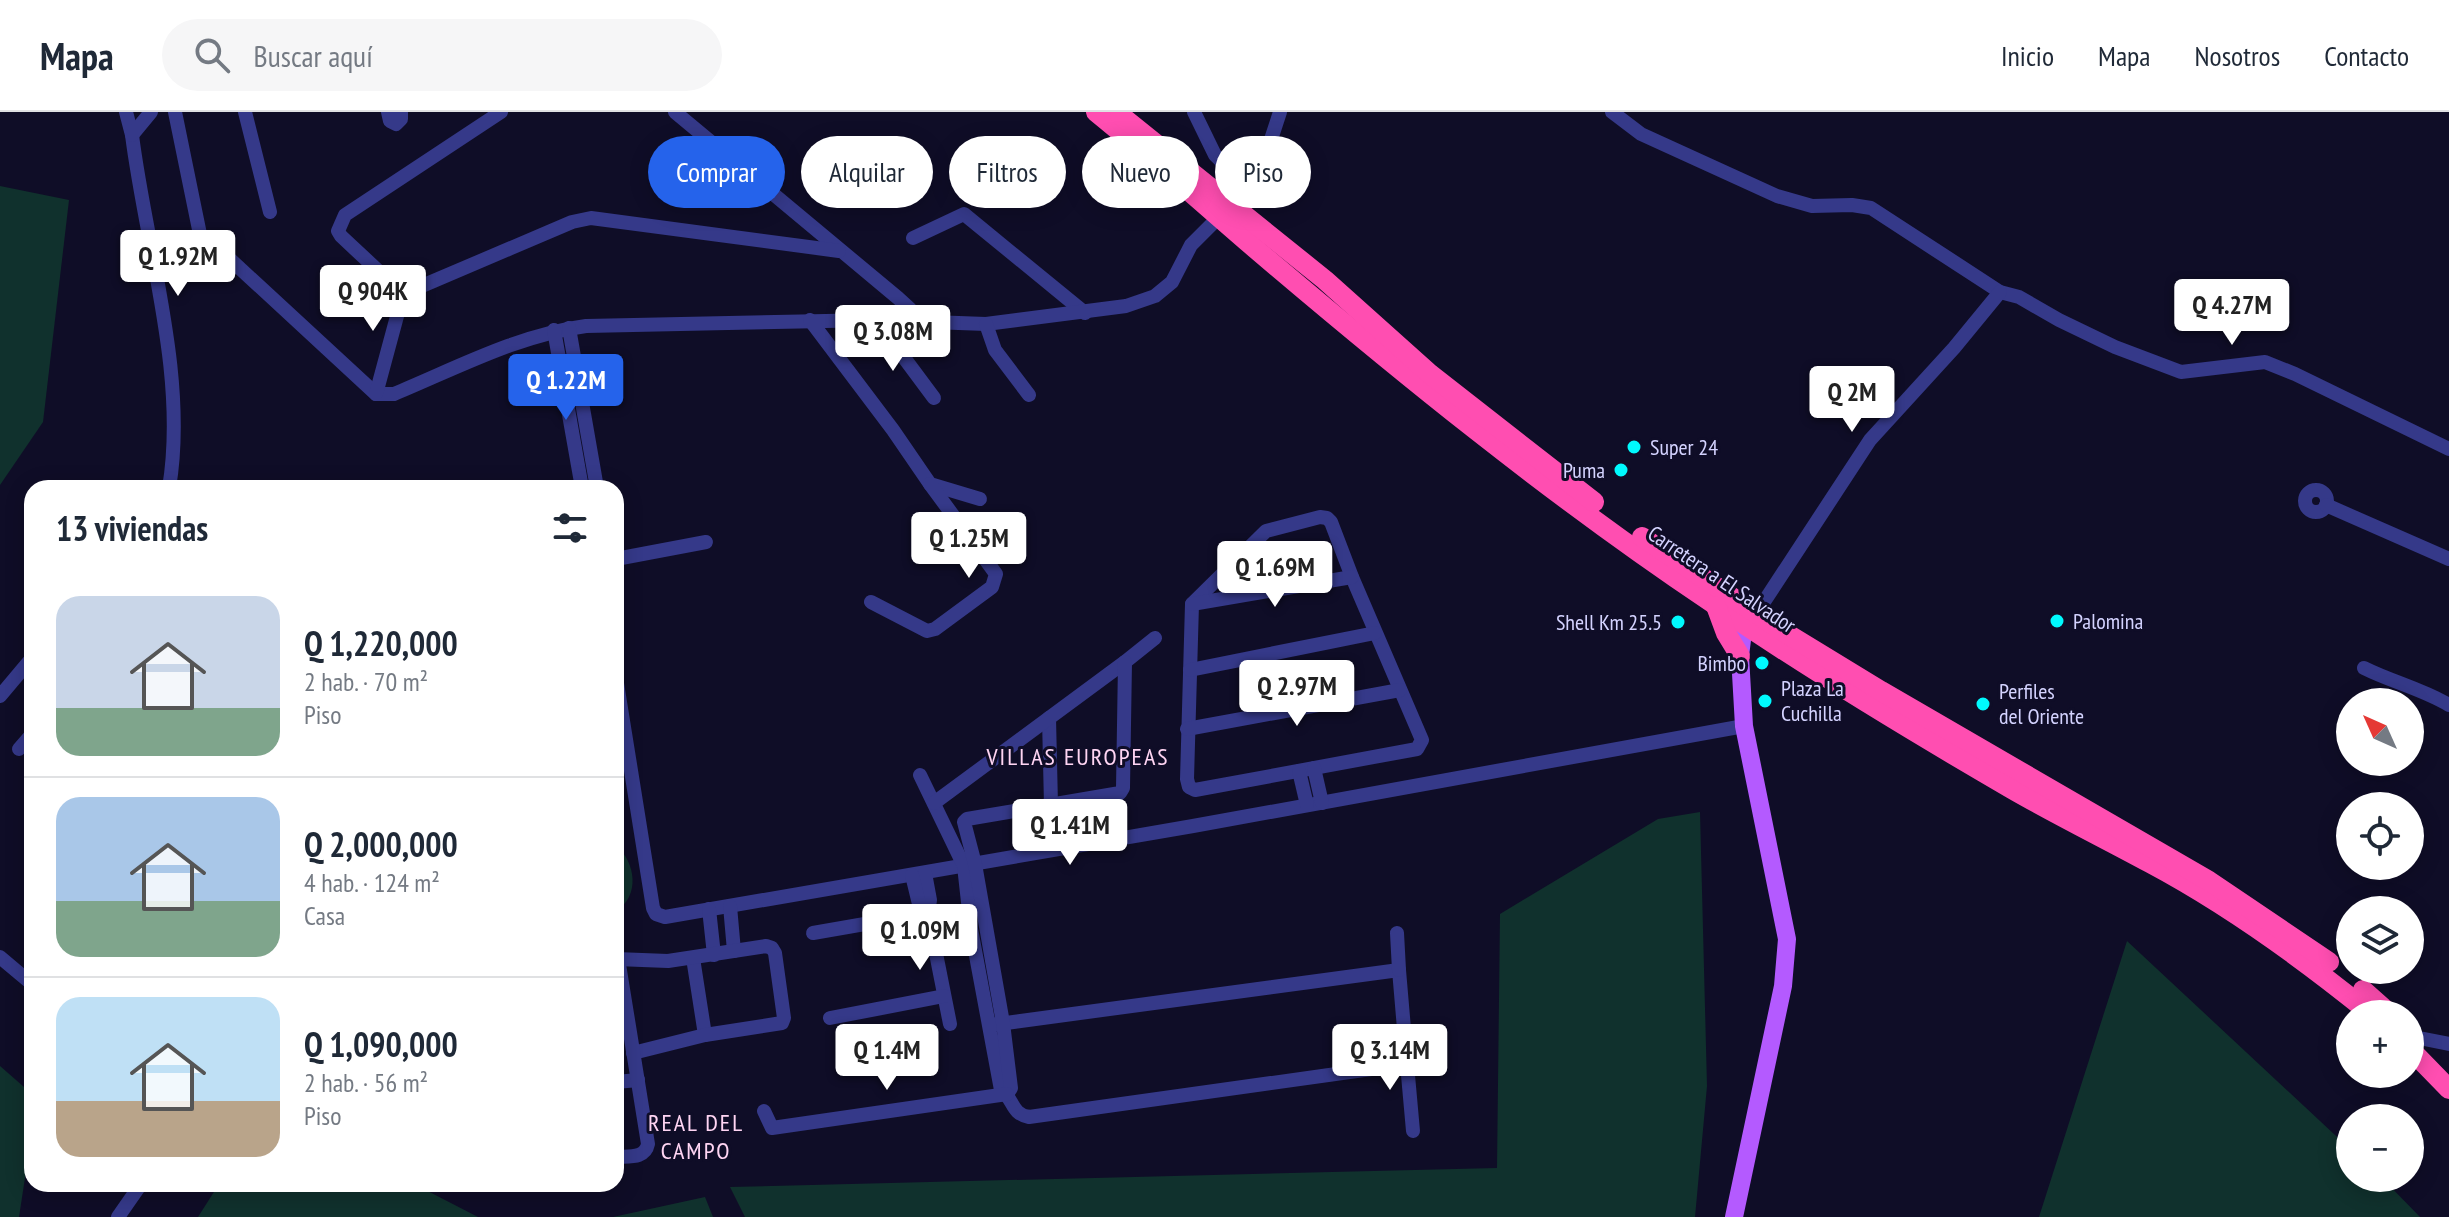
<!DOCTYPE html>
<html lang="es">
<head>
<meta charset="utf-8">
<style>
	body { margin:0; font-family:"PT Sans Narrow",sans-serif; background:#f6f6f7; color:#1f2937; height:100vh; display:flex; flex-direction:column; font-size:30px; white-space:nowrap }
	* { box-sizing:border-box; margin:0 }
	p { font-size:26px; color:#747a83 }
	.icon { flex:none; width:44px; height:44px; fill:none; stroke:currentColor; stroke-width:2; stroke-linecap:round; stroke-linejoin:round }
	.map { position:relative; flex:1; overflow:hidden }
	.side { position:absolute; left:24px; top:368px; width:600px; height:712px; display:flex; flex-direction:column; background:#fff; border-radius:24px; box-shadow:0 4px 20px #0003 }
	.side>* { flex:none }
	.top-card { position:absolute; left:648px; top:24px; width:760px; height:72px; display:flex; gap:16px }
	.needle { width:52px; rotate:315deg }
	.buttons { position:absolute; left:2336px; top:576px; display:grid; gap:16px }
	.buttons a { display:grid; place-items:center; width:88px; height:88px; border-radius:50%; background:#fff; box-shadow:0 4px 20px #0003; font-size:40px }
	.price { position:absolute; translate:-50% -68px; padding:0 18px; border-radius:8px; background:#fff; color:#222; font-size:26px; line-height:52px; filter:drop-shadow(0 2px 4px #0008) }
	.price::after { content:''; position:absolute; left:50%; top:48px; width:24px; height:18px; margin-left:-12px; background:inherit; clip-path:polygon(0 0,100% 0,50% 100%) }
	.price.on { background:#2563eb; color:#fff }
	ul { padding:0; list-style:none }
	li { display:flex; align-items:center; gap:24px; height:200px; padding:0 32px }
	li+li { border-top:2px solid #e0e1e3 }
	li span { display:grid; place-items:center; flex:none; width:224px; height:160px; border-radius:24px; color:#555 }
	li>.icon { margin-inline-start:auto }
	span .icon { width:96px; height:96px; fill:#fffc; stroke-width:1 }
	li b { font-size:34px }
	h2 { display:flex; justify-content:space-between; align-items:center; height:96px; padding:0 32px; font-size:34px }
	.pill { padding:0 28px; border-radius:36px; background:#fff; box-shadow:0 4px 20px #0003; font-size:28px; line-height:72px }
	.pill.on { background:#2563eb; color:#fff }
	header { display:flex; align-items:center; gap:48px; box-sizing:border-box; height:112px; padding:0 40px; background:#fff; border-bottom:2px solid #e0e1e3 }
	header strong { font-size:38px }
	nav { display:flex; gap:44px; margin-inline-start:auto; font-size:28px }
	.search { width:560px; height:72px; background:#f6f6f7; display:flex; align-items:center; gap:20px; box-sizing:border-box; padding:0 28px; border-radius:44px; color:#747a83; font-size:30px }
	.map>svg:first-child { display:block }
	.green { fill:#10312d }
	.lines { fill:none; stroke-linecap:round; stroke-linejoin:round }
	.minor { stroke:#353989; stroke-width:14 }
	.major { stroke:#b45aff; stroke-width:18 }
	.highway { stroke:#ff4eb1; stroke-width:20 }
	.poi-dot { fill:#00f9fe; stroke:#0f0d27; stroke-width:3 }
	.labels { text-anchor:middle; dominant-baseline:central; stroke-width:6; stroke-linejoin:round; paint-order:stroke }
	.poi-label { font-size:22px; fill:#d4d3ff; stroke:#0f0d27; text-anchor:start }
	.street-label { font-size:22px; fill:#d4d3ff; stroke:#0f0d27 }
	.neighbourhood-label { font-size:24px; letter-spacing:2px; fill:#ffd5f3; stroke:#0f0d27 }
</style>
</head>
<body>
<header>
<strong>Mapa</strong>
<div class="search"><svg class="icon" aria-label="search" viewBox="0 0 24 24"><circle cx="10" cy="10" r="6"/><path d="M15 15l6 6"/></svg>Buscar aquí</div>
<nav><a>Inicio</a><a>Mapa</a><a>Nosotros</a><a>Contacto</a></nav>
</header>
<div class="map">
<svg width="2449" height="1105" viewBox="0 0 2449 1105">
	<rect width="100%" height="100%" fill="#0f0d27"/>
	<!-- green -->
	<g class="green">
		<polygon points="0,74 69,88 43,310 0,373"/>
		<polygon points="1700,700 1707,974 1695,1105 745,1105 730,1075 1497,1056 1500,802 1658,707"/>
		<path d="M616,733C636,751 640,784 616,799Z"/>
		<polygon points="2127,829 2350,1037 2350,1066 2382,1066 2420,1105 2039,1105"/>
		<polygon points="0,954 32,982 32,1020 19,1105 0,1105"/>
		<polygon points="219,1072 414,1072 478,1105 198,1105"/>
		<polygon points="705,1085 713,1105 613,1105"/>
	</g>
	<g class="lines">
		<!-- minor -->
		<g class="minor">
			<path d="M126,0L132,23C146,135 188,264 169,376"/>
			<polyline points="175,0 203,137"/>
			<polyline points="245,0 270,100"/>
			<polyline points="388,0 390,9 396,12 401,7 401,0"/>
			<polyline points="675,0 898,186 910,197 917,209"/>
			<polyline points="1194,0 1215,43 1251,78"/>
			<polyline points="1612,0 1641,22 1777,84 1812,94 1852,93 1871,96 2000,180 2019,185 2059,208 2115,235 2181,260 2265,250 2295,262 2449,337"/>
			<polyline points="132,23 151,0"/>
			<polyline points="1240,99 1262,55 1280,0"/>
			<polyline points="913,126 964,102 1085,201"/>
			<path d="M155,164C173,152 196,133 219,137L376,282H394C457,256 518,223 586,214L876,208L986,212L1126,194L1155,184L1172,170L1191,133L1219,105"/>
			<polyline points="403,182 572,110 591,106 839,139"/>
			<polyline points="403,182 341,124 338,119 345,103 501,0"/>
			<polyline points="810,208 893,318 930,372 980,387"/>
			<polyline points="876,208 934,286"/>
			<polyline points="986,212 995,238 1029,283"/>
			<polyline points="569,216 597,376"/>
			<polyline points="554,218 582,376"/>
			<polyline points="376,282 403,182"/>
			<circle cx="2316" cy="389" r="11"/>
			<polyline points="2326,393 2449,447"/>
			<polygon points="1320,405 1327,406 1331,410 1352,465 1422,628 1417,637 1195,678 1189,675 1187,667 1192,492 1266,419"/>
			<polyline points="616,447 706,430"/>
			<polyline points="871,490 927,519 935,517 992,475 996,462 930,372"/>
			<polyline points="1192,492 1352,465"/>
			<polyline points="1756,502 1870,328 1954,236 2000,180"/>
			<path d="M2364,556C2392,570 2422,577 2449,593"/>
			<polyline points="1190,558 1375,521"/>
			<polyline points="616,565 653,796 656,802 665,805 1193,714 1744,614"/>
			<polyline points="0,584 32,546"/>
			<polyline points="1049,606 1051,693"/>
			<polyline points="1187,617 1400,578"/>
			<polyline points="19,637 32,622"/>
			<polyline points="1314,656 1322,691"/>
			<polyline points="1299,659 1307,693"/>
			<path d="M920,663L964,754L971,817L1001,978C1014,987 1011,1002 1029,1005L1407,952L1399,858L991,913"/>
			<polyline points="934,691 1125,550 1155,526"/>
			<polyline points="925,761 930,788 928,801 950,912"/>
			<polyline points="912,763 919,792 928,801"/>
			<polyline points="730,794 734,839"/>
			<polyline points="709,797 714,843"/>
			<polyline points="813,821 928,801"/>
			<polyline points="1397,821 1399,858"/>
			<polyline points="0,845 32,872"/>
			<polyline points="693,846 705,923"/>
			<polyline points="616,847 668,849 766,834 772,836 775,841 784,906 782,911 705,923 633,941"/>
			<polyline points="830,906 944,884"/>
			<polyline points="2414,925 2449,932"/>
			<polyline points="1407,952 1413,1019"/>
			<polyline points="616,970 638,968"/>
			<polyline points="1007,982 1011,976 1003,911 975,752 964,710 967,707 1120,681 1123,676 1125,550"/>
			<polyline points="764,999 772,1016 1007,982"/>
			<path d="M616,1045C629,1044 645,1047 648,1032L618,846"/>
			<polyline points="118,1105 141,1072"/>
		</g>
		<!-- major -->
		<polyline class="major" points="1734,1105 1783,874 1787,827 1744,614 1740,544 1744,512"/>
		<!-- highway -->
		<g class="highway">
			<path d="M1096,0C1149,43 1200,89 1251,133C1399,259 1550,382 1711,490C1808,556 1910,618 2012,677C2057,703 2104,726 2150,751C2229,793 2302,846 2371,902"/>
			<polyline points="1120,3 1325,168 1430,262 1594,390"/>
			<polyline points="1642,425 1781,518 1881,579 2209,769 2329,850"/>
			<polyline points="1716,494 1726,521 1740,544"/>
			<polyline points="2363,878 2390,902"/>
			<polyline points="2410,937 2449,977"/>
		</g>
	</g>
	<!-- markers -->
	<g class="poi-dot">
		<circle cx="1634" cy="335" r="8"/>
		<circle cx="1621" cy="358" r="8"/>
		<circle cx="2057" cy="509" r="8"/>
		<circle cx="1678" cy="510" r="8"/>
		<circle cx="1762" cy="551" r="8"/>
		<circle cx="1765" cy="589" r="8"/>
		<circle cx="1983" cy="592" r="8"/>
	</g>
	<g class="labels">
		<!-- poi labels -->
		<g class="poi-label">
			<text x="1650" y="335">Super 24</text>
			<text x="1605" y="358" text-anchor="end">Puma</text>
			<text x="2073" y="509">Palomina</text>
			<text x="1662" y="510" text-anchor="end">Shell Km 25.5</text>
			<text x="1746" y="551" text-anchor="end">Bimbo</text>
			<text x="1781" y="576">Plaza La<tspan x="1781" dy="25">Cuchilla</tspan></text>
			<text x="1999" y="579">Perfiles<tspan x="1999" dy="25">del Oriente</tspan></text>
		</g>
		<!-- street labels -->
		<g class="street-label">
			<text transform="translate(1722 467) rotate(34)">Carretera a El Salvador</text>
		</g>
		<!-- neighbourhood labels -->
		<g class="neighbourhood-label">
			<text x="1078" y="644">VILLAS EUROPEAS</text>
			<text x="696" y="1010">REAL DEL<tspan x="696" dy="28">CAMPO</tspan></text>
		</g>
	</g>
</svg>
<div class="buttons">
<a><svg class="needle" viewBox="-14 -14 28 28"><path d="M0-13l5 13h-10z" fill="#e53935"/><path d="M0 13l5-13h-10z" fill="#747a83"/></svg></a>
<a><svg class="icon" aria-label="locate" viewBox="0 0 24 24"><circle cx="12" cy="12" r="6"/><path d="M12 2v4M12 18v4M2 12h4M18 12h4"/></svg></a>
<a><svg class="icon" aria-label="layers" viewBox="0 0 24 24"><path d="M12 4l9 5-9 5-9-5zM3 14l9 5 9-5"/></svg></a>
<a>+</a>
<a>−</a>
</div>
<b class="price" style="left:178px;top:186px">Q 1.92M</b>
<b class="price" style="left:373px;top:221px">Q 904K</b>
<b class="price" style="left:2232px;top:235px">Q 4.27M</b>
<b class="price" style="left:893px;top:261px">Q 3.08M</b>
<b class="price on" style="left:566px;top:310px">Q 1.22M</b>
<b class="price" style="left:1852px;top:322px">Q 2M</b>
<b class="price" style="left:969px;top:468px">Q 1.25M</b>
<b class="price" style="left:1275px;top:497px">Q 1.69M</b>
<b class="price" style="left:1297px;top:616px">Q 2.97M</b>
<b class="price" style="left:1070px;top:755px">Q 1.41M</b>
<b class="price" style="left:920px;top:860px">Q 1.09M</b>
<b class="price" style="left:887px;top:980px">Q 1.4M</b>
<b class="price" style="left:1390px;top:980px">Q 3.14M</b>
<div class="top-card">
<a class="pill on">Comprar</a>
<a class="pill">Alquilar</a>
<a class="pill">Filtros</a>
<a class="pill">Nuevo</a>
<a class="pill">Piso</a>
</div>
<section class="side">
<h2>13 viviendas<svg class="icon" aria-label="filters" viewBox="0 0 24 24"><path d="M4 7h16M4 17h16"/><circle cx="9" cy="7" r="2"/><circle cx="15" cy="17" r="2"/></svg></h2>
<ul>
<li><span style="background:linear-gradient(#c9d6e8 70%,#7fa58c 0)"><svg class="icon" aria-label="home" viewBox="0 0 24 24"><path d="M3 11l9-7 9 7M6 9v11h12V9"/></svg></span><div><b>Q 1,220,000</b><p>2 hab. · 70 m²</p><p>Piso</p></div></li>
<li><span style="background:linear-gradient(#a9c7e8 65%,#7fa58c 0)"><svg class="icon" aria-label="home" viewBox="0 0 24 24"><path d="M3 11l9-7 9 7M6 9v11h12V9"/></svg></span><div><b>Q 2,000,000</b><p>4 hab. · 124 m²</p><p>Casa</p></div></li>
<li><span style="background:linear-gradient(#bfe0f5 65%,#b9a48a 0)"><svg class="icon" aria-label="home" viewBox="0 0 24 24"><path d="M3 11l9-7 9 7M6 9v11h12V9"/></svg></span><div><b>Q 1,090,000</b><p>2 hab. · 56 m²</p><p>Piso</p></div></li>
</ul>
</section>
</div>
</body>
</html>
